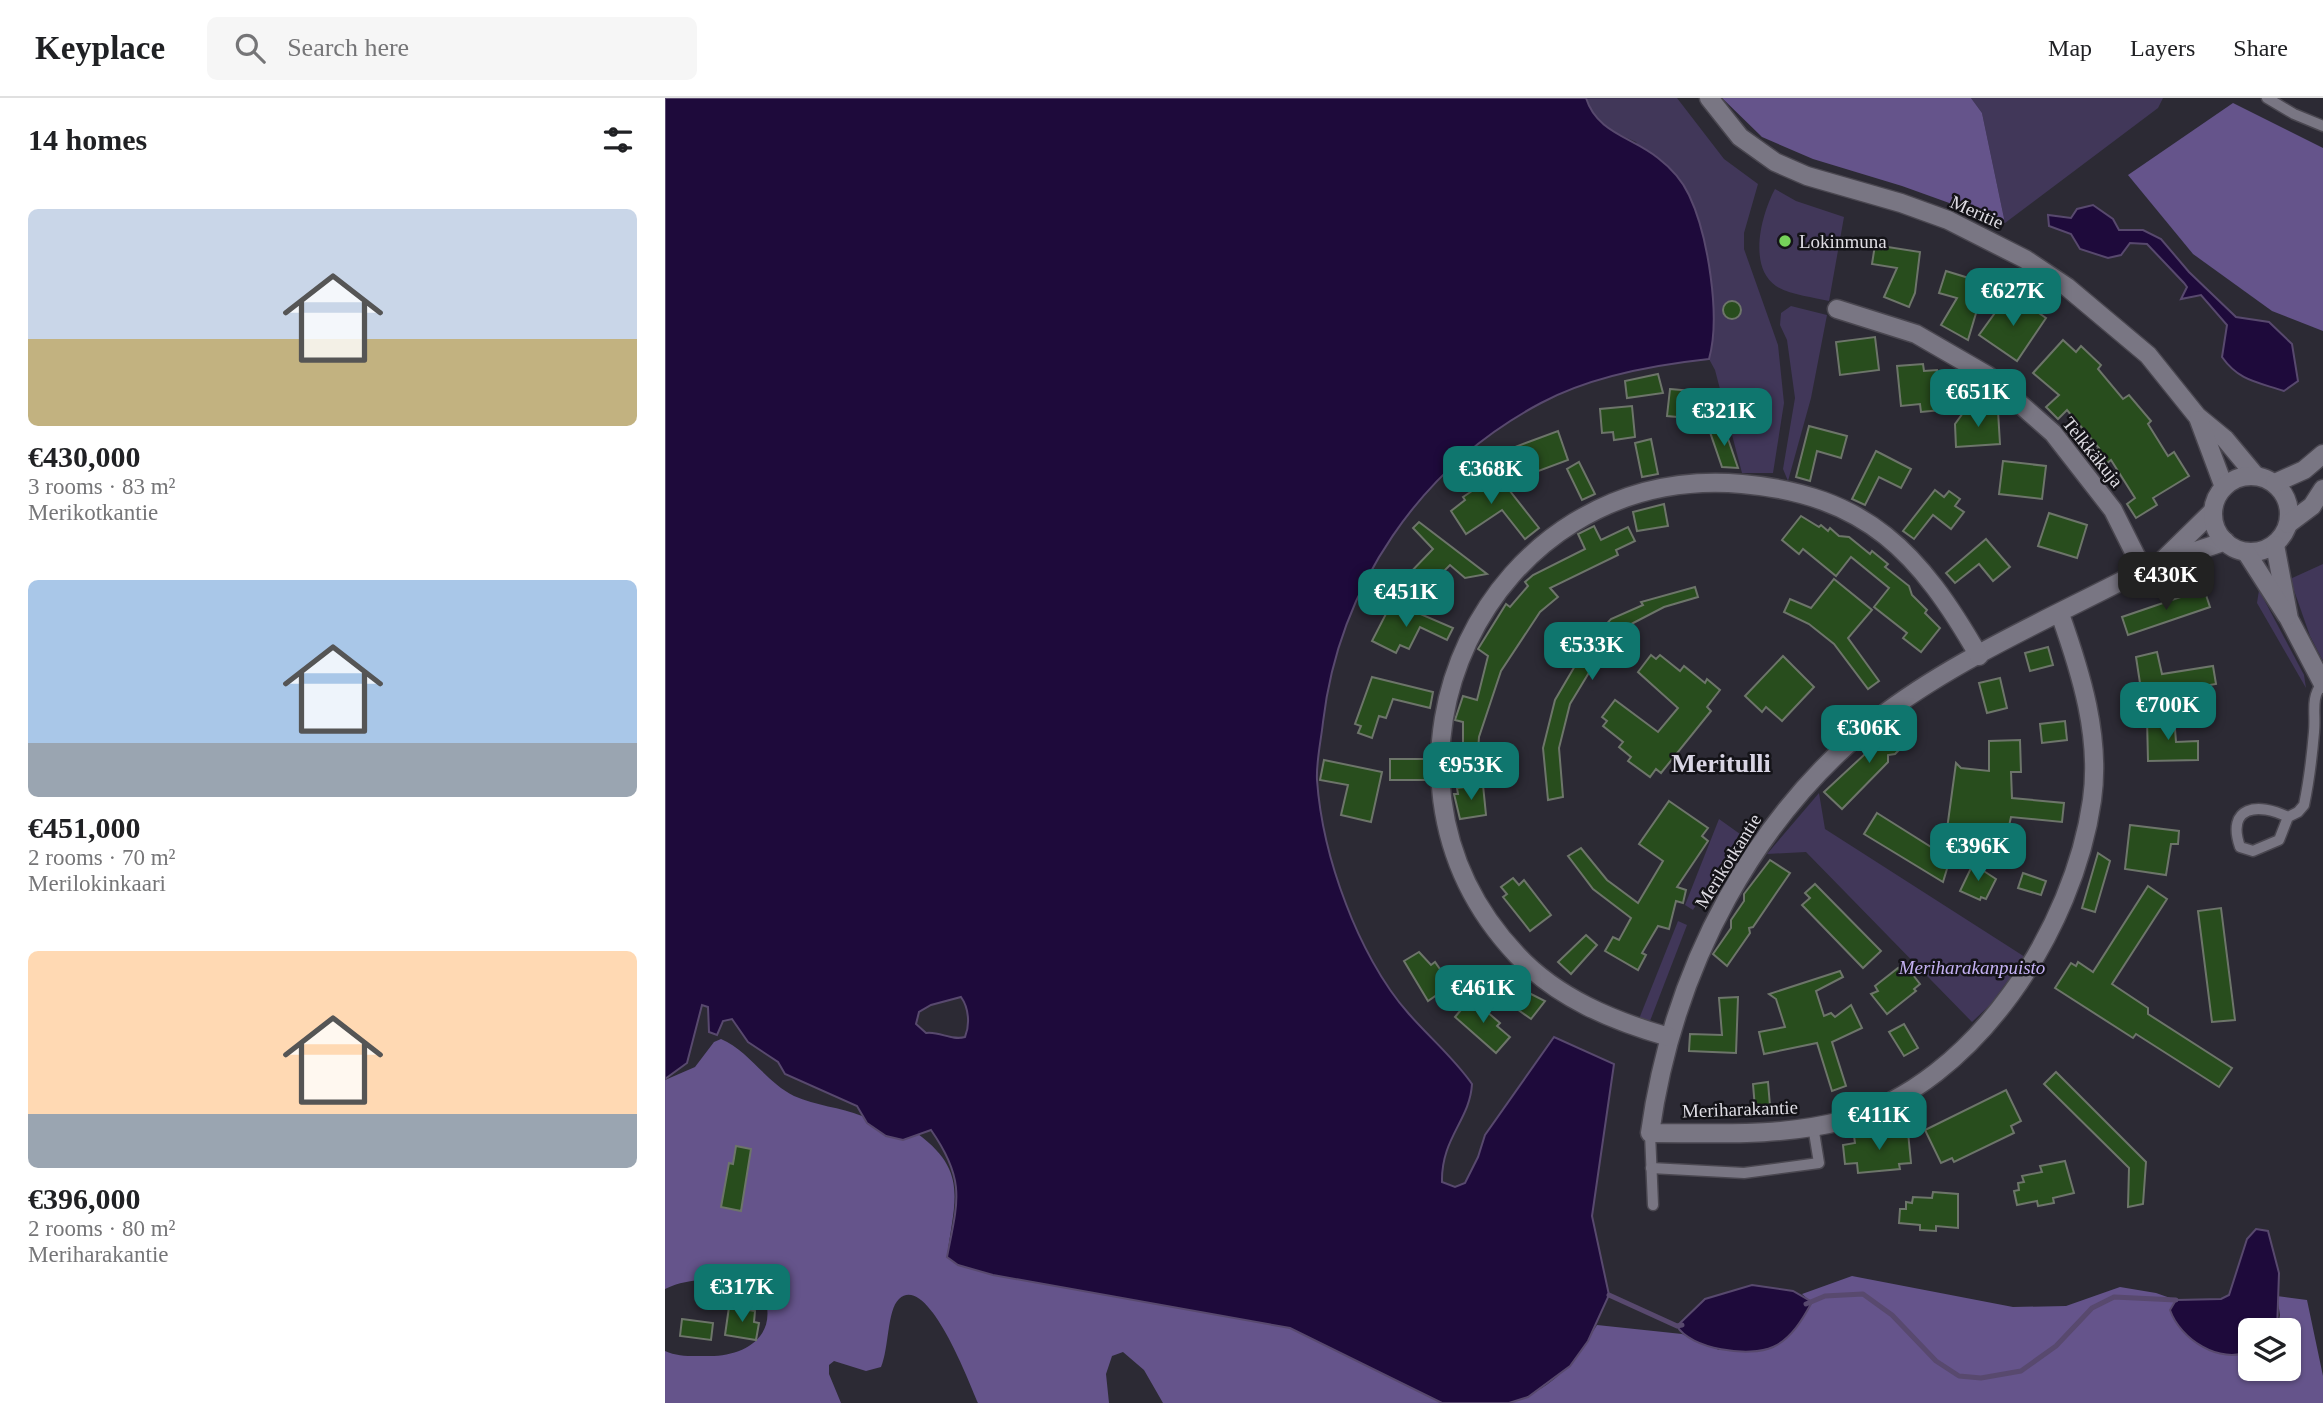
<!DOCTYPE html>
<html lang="en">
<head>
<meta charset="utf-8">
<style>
	body { margin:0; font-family:Georgia,serif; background:#f6f6f6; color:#202124; height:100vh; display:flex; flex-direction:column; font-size:26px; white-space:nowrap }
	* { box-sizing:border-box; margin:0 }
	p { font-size:23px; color:#757577 }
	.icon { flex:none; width:38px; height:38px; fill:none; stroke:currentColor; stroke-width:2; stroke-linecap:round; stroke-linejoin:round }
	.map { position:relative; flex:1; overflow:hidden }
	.side { display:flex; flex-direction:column; background:#fff; width:665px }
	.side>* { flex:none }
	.buttons { position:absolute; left:1573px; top:1220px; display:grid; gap:14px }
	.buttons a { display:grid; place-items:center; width:63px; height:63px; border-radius:10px; background:#fff; box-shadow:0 2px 5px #0004; font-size:35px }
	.price { position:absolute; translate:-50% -60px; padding:0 16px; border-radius:14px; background:#0f766e; color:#fff; font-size:23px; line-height:46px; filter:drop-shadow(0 2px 4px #0008) }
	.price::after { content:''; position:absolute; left:50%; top:42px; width:21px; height:16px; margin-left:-10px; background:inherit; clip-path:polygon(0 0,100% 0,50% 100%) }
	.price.current { background:#222; color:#fff }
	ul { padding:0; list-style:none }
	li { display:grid; align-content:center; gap:14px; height:371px; padding:0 28px }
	li span { display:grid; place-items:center; height:217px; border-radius:10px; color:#555 }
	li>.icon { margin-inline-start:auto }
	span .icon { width:126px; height:126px; fill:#fffc; stroke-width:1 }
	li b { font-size:30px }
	h2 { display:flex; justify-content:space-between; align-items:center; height:84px; padding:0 28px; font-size:30px }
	header { display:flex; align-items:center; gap:42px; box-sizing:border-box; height:98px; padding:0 35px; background:#fff; border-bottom:2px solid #e0e0e0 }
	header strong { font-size:33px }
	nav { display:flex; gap:38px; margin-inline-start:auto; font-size:24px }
	.search { width:490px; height:63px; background:#f6f6f6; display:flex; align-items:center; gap:18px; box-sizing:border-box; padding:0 24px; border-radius:10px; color:#757577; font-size:26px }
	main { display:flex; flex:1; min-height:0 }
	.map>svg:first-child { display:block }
	.green { fill:#413759 }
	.forest { fill:#65548b }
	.water { fill:#1e0a3b; stroke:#58496e; stroke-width:2; fill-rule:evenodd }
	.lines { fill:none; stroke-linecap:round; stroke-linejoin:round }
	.stream { stroke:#58496e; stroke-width:5 }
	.building { fill:#284d1d; stroke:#6d756a; stroke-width:2 }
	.service-casing { stroke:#4a4750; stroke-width:13 }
	.minor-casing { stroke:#4a4750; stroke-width:21 }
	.tertiary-casing { stroke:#4a4750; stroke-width:21 }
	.service { stroke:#797683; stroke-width:10 }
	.minor { stroke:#797683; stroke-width:18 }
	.tertiary { stroke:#797683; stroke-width:18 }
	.poi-dot { fill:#76d25a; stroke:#141318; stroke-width:2.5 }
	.labels { text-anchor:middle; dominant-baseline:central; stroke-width:5; stroke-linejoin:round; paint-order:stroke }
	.street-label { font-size:19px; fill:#dfdde4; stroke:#141318 }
	.poi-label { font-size:19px; fill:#dfdde4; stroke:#141318; text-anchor:start }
	.park-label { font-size:19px; font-style:italic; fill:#c5b2f4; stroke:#141318 }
	.district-label { font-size:26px; font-weight:bold; fill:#d8d4e3; stroke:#141318 }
</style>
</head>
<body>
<header>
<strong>Keyplace</strong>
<div class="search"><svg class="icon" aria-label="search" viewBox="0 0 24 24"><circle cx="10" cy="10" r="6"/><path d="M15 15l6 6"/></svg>Search here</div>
<nav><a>Map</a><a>Layers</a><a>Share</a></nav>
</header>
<main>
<section class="side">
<h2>14 homes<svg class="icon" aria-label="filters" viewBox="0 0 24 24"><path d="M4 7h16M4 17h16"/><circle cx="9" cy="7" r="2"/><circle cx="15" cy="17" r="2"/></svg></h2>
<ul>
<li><span style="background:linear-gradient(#c9d6e8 60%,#c2b280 0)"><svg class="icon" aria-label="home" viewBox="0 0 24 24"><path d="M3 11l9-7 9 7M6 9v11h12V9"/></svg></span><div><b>€430,000</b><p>3 rooms · 83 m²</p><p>Merikotkantie</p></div></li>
<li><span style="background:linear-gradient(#a9c7e8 75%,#9aa5b1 0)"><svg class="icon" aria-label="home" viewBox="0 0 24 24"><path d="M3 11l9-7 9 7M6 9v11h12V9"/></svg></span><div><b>€451,000</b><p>2 rooms · 70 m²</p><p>Merilokinkaari</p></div></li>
<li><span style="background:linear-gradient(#ffd9b3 75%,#9aa5b1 0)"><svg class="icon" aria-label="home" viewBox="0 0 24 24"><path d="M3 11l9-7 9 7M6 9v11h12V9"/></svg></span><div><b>€396,000</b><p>2 rooms · 80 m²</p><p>Meriharakantie</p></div></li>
</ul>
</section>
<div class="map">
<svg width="1658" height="1305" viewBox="0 0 1658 1305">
	<rect width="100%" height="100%" fill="#2c2a34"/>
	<!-- green -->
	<g class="green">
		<polygon points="921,0 1012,0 1059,61 1093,86 1079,135 1079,151 1113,247 1119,305 1108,375 1077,375 1050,272 1044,261 1048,232 1040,150 971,44 938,29 924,12"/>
		<polygon points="1306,0 1498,0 1493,10 1340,125 1317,15"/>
		<path d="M1110,91L1131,103L1179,119L1164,203C1148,199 1125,197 1111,188C1082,168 1097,115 1110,91Z"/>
		<polygon points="1126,208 1162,217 1146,300 1123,383 1118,371 1130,300 1122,242 1115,227 1116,215"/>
		<polygon points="1658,466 1658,563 1645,538 1625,481"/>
		<polygon points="1594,492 1639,577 1641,590 1592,505"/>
		<polygon points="1154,695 1160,731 1360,859 1325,907 1307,924 1141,754 1102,756"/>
		<polygon points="1054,721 1075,736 1028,812 1020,807"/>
		<polygon points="1013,823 1022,827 985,923 974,921"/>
	</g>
	<!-- forest -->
	<g class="forest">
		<polygon points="1057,0 1306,0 1317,15 1340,125 1237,88 1148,61 1097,39"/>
		<polygon points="1568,5 1658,50 1658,233 1607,213 1528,156 1463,77"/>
		<path d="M56,941C84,953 100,983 129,998C151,1008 175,1009 197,1018C222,1029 219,1050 253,1036C304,1074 289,1103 282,1159L293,1167L328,1177L589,1221L627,1231L777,1305H498L479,1272L458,1254L447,1258L441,1276L444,1305H313C305,1287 263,1174 234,1201C222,1212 224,1251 216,1269L201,1273L169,1263L164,1267V1276L176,1305H0V1253C13,1259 27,1258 42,1258C73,1259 107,1244 102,1209C100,1199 93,1188 84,1184C70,1177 55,1180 41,1181C26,1183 14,1184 0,1191V982L30,969L49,944Z"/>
		<path d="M1187,1178L1348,1209L1401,1208L1455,1189L1491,1195L1511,1202L1505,1212C1527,1233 1551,1268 1585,1253L1586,1270H1624V1232H1612L1615,1217L1612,1198L1642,1202L1658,1278V1305H844C890,1290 907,1266 932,1227L1017,1236L1054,1252L1108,1250L1147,1205L1137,1196Z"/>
	</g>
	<!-- water -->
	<g class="water">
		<path d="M0,0H921C932,35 967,39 993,60C1006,70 1017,82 1024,97C1043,137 1056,219 1044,261C988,267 926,278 876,305C755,369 674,489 658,624C656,643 651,664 652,682C655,724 666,767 681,806C695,843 717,886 744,916C765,940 789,960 807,986C805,1022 776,1040 777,1084L790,1089L800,1085L813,1059L820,1037L889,939L949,966L927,1118L944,1197L923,1243L905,1268L863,1299L844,1305H777L625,1230L328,1177L293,1167L282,1159C293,1103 301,1082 266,1032L238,1042L221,1038L202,1025L192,1008L120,976L113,964L83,944L67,921L58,923L52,937L44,934L43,909L37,907L22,965L0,981ZM296,899C304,910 305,927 300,939C286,943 275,933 261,935L251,926L254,914L266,907Z"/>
		<path d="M1428,107L1448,121L1454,132H1478L1496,141L1524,174L1571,219L1604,224L1627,246L1633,283L1619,293C1592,284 1574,283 1557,259L1562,227L1536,197L1516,201L1522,189L1519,185L1482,146L1465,145L1456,157L1443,160L1415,151L1406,136L1384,128L1383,117L1406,120L1412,111Z"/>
		<path d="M1591,1131L1603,1133L1614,1175L1612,1232H1586L1585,1253C1555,1267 1515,1241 1505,1212L1511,1202L1556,1201L1564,1197L1582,1141Z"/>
		<path d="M1087,1187L1128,1193L1147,1204C1138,1221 1126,1241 1108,1249C1085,1260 1025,1251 1012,1228L1040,1201Z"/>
	</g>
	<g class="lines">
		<!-- stream -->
		<g class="stream">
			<polyline points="944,1197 1012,1228 1017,1227"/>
			<polyline points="1141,1206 1160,1198 1198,1196 1227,1217 1271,1263 1294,1278 1316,1280 1356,1273 1391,1248 1427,1210 1449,1199 1511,1202"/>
		</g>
	</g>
	<!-- building -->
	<g class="building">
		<polygon points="1210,147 1255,154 1250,195 1244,209 1219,199 1232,170 1207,166"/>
		<polygon points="1281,173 1320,185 1303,242 1276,227 1292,200 1274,195"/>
		<polygon points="1340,201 1353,210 1358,204 1381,220 1352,263 1314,237"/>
		<circle cx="1067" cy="212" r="9"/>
		<polygon points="1210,239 1214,272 1175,277 1171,244"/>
		<polygon points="1398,242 1411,254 1416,248 1436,267 1433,271 1458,301 1464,297 1486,323 1483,326 1503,358 1509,354 1524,378 1488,400 1492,407 1471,420 1462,406 1470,400 1446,362 1436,370 1426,356 1434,350 1402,312 1393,321 1381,309 1394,297 1368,275"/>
		<polygon points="1258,266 1259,273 1272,272 1276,312 1256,314 1255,306 1236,308 1232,268"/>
		<polygon points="993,276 998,295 962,300 960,283"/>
		<polygon points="1005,291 1027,293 1026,298 1036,299 1034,321 1002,318"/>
		<polygon points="967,308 970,339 949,342 948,334 937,335 935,311"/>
		<polygon points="1333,313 1335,346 1291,349 1290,326 1298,315"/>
		<polygon points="1144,328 1182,338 1176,360 1152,353 1145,383 1131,379"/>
		<polygon points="1059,329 1073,370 1057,369 1045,334"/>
		<polygon points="893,333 903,362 860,378 850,349"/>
		<polygon points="986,341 993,376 977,379 970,345"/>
		<polygon points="1211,353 1246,371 1236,390 1214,379 1200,407 1187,401"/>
		<polygon points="1338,363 1381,368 1377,401 1334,396"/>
		<polygon points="914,364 930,396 917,402 902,371"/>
		<polygon points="809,365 821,384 824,382 833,393 841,388 874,430 860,441 837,412 801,436 786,413 800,402 798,399 810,391 798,372"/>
		<polygon points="1270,392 1279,399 1284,393 1295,401 1290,408 1299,414 1286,431 1268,417 1249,441 1238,433"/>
		<polygon points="999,406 1003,428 972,433 968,414"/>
		<polygon points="1384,415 1422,427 1412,460 1373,448"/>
		<polygon points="1136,418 1154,429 1156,427 1163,433 1165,430 1174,438 1184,439 1205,456 1207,453 1223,466 1220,469 1244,488 1247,497 1262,512 1260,515 1275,530 1256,554 1238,540 1242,535 1209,509 1224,490 1186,459 1171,478 1138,451 1134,456 1117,442"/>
		<polygon points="754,424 822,476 800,480 785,467 769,483 763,476 751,489 741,479 768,451 748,430"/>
		<polygon points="929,428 936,442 963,429 970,443 951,452 953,457 885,490 893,499 875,514 836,573 814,639 813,653 798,652 798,624 790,622 798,598 812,602 823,558 813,551 841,506 845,509 863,488 860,484 868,477 920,451 913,436"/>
		<polygon points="1321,441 1345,469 1328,483 1314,466 1290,485 1281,475"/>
		<polygon points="1169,481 1207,512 1183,540 1214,583 1203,591 1169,546 1144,526 1119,514 1125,501 1146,510"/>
		<polygon points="1030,489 1033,499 999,509 943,538 945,540 905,606 894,650 898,699 883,702 878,650 890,602 921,549 923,551 927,547 924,545 946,521 978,507 976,504"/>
		<polygon points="1539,491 1545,509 1463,537 1457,519"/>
		<polygon points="725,508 735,513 737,508 788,530 782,542 755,529 744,551 735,547 731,555 707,543"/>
		<polygon points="1383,549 1388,567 1365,573 1360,555"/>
		<polygon points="1492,554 1497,576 1548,568 1551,586 1477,598 1471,559"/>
		<polygon points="986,557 991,561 995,557 1015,573 1019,568 1040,585 1042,581 1055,592 1042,609 1046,613 996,675 991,671 985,679 963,663 966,659 954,649 958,644 938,628 942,623 937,619 950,602 993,634 1013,610 973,574"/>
		<polygon points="1118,558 1149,589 1117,623 1101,609 1097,614 1080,598"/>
		<polygon points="707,579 768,594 765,610 728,601 721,620 714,618 707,640 693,635 696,628 690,626"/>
		<polygon points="1335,580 1342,610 1322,615 1314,585"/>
		<polygon points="1242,617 1245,641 1230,656 1223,657 1223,664 1177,711 1159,694"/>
		<polygon points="1509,618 1511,644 1533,643 1533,662 1483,663 1482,621"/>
		<polygon points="1400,623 1402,642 1377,645 1375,626"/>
		<polygon points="1355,642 1356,674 1346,674 1347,700 1399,705 1397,724 1346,719 1340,745 1282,731 1291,665 1296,670 1324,673 1324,643"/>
		<rect x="725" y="661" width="35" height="21"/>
		<polygon points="659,662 717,674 706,724 676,717 683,687 655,682"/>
		<polygon points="810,665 833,666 835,681 812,684"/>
		<polygon points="818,687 821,717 795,721 789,696 793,696 792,690"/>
		<polygon points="1004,703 1043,730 1037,738 1043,743 1012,789 1021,792 1018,805 1011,803 1004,831 993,828 977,855 981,857 973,872 940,853 948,839 954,842 966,820 928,791 903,758 916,750 942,782 973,805 998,763 974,746"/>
		<polygon points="1212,715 1285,761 1278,784 1199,736"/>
		<polygon points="1465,727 1514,733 1513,746 1506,746 1501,777 1460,771"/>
		<polygon points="1433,755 1445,763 1430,814 1417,810"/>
		<polygon points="1105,762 1125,775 1088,829 1084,830 1085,835 1062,868 1048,856 1066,830 1066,822 1079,803 1079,796"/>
		<polygon points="1308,766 1331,781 1321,801 1316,799 1315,802 1295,793"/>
		<polygon points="1358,775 1381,783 1376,797 1353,790"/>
		<polygon points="848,780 854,787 859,782 886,817 865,833 838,799 842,796 836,789"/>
		<polygon points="1150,786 1216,853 1198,870 1137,807 1145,800 1140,795"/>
		<polygon points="1483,788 1502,801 1447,886 1483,910 1483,916 1567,970 1554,989 1471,936 1468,940 1390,890 1406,865 1411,868 1413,864 1428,874"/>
		<polygon points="1556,810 1570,922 1547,924 1533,813"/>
		<polygon points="921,837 932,847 906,876 893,864"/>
		<polygon points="754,854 766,867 770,864 786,887 763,903 739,863"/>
		<polygon points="1241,868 1255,886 1249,891 1251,893 1222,916 1206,896 1213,893 1210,888 1233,870 1235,873"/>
		<polygon points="1175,873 1178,879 1151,893 1159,918 1166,915 1170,919 1186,907 1197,930 1167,944 1181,988 1167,993 1152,945 1099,956 1094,934 1120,929 1111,901 1104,896"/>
		<polygon points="864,895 880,903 866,921 852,911"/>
		<polygon points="1073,899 1071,955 1024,953 1025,936 1057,937 1054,900"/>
		<polygon points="806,900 835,925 832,928 845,939 831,955 790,919"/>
		<polygon points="1239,926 1253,950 1239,958 1224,934"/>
		<polygon points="1391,974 1481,1064 1478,1106 1463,1109 1464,1070 1379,986"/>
		<polygon points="1103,984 1105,1008 1090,1010 1088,986"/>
		<polygon points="1341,992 1356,1023 1346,1028 1349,1035 1289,1064 1287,1060 1276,1065 1260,1032"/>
		<polygon points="1243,1034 1246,1065 1234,1066 1235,1071 1193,1075 1192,1065 1180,1066 1178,1047 1190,1045 1189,1038"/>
		<polygon points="71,1048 86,1051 76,1113 56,1109 64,1065 68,1066"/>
		<polygon points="1400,1063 1409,1095 1388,1100 1389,1105 1373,1108 1372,1103 1352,1107 1349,1093 1354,1092 1353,1085 1359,1084 1357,1078 1377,1074 1375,1068"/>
		<polygon points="1268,1094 1293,1096 1293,1130 1271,1128 1271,1133 1255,1132 1255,1127 1234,1125 1235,1111 1241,1111 1241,1104 1247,1105 1248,1099 1267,1100"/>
		<polygon points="64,1209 90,1213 89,1224 94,1225 91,1242 60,1237"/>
		<polygon points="17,1221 48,1225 46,1242 15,1238"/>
	</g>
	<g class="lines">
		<defs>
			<g id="service">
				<polyline points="1602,0 1629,16 1658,28"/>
				<path d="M1623,719L1614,742L1588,753L1575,749C1561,708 1593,704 1623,719L1633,714L1639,707C1644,683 1647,658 1649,634C1651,614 1645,602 1657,585"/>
				<polyline points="985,1035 988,1107"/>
				<polyline points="986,1070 1079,1075 1154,1065 1148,1028"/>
			</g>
			<g id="minor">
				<polyline points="1044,0 1075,39 1110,64 1142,78 1236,105 1283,122 1360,161 1402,189 1483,257 1532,318 1560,341 1590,377"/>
				<polyline points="1172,211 1251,236 1322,277 1388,335 1448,412 1478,472"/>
				<polyline points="1534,322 1559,389"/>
				<polyline points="1499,461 1548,413"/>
				<path d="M1395,516C1416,575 1436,639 1427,702C1409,830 1311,985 1180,1022C1117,1039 1050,1035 985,1035C1008,870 1089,714 1223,613C1297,558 1396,515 1478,472C1504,459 1532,454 1560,443"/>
				<path d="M1004,939C948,923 892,900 852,857C677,672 821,364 1077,386C1202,397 1255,455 1314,558"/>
			</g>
			<g id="tertiary">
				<circle cx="1586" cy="416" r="38"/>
				<polyline points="1610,385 1639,372 1658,356"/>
				<polyline points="1623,426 1647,408 1658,391"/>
				<polyline points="1610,447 1624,521 1658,586"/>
				<polyline points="1581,454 1622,518"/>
			</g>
		</defs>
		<!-- service casing -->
		<use href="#service" class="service-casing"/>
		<!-- minor casing -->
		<use href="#minor" class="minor-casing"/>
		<!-- tertiary casing -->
		<use href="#tertiary" class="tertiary-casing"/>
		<!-- service -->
		<use href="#service" class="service"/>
		<!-- minor -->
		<use href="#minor" class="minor"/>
		<!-- tertiary -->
		<use href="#tertiary" class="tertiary"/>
	</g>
	<!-- markers -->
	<circle class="poi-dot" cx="1120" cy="143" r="7"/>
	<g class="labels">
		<!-- street labels -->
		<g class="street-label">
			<text transform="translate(1312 114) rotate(24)">Meritie</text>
			<text transform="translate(1428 354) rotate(51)">Telkkäkuja</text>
			<text transform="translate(1063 763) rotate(-58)">Merikotkantie</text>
			<text transform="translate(1075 1011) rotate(-2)">Meriharakantie</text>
		</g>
		<!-- poi labels -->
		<g class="poi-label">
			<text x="1134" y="143">Lokinmuna</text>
		</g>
		<!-- park labels -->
		<g class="park-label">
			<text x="1307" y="869">Meriharakanpuisto</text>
		</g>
		<!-- district labels -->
		<g class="district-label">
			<text x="1056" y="665">Meritulli</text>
		</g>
	</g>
</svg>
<div class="buttons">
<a><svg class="icon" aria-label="layers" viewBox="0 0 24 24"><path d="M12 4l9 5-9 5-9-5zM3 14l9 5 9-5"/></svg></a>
</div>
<b class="price" style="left:1348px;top:230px">€627K</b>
<b class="price" style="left:1313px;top:331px">€651K</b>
<b class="price" style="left:1059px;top:350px">€321K</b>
<b class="price" style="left:826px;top:408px">€368K</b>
<b class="price current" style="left:1501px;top:514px">€430K</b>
<b class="price" style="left:741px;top:531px">€451K</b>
<b class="price" style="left:927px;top:584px">€533K</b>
<b class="price" style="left:1503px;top:644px">€700K</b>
<b class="price" style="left:1204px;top:667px">€306K</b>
<b class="price" style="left:806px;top:704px">€953K</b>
<b class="price" style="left:1313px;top:785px">€396K</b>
<b class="price" style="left:818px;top:927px">€461K</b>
<b class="price" style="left:1214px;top:1054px">€411K</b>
<b class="price" style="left:77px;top:1226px">€317K</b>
</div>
</main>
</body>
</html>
